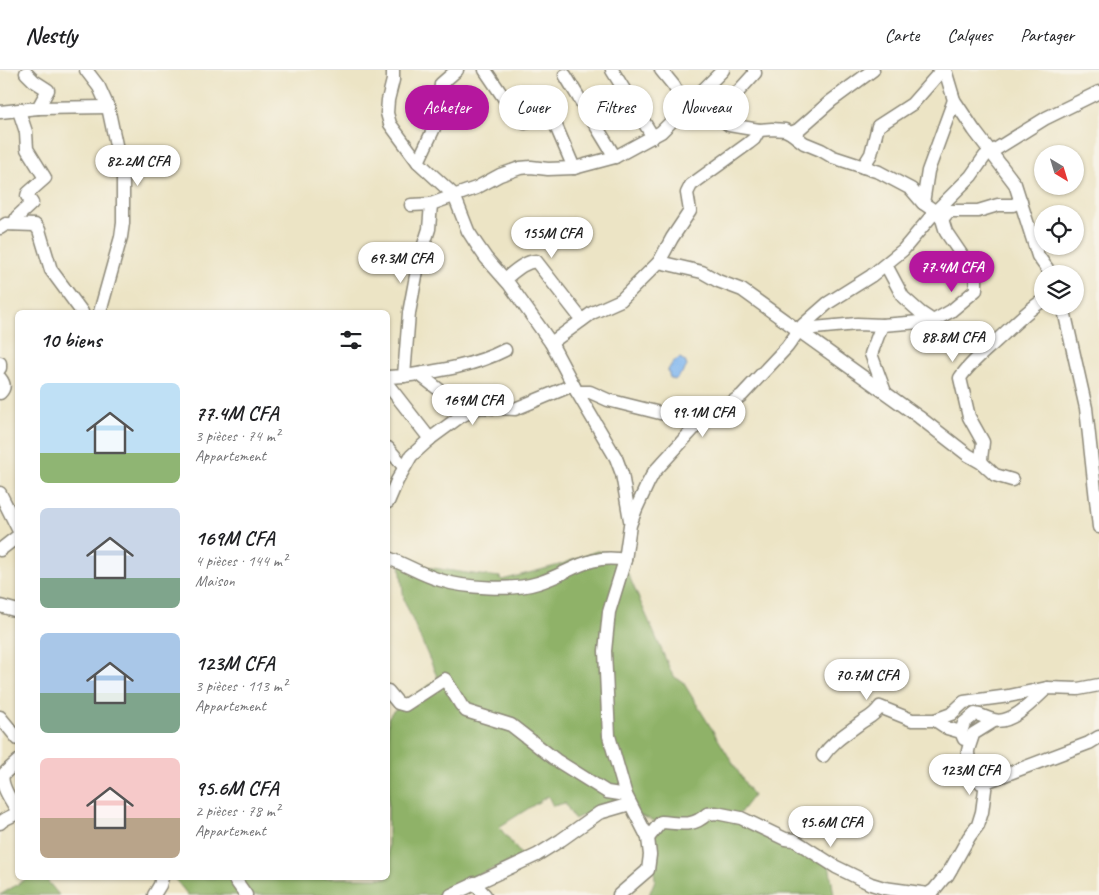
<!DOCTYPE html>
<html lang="fr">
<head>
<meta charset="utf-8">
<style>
	body { margin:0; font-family:Caveat,sans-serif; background:#f6f6f6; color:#202124; height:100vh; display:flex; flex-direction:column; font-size:19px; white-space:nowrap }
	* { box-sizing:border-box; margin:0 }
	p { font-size:16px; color:#757577 }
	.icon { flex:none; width:28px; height:28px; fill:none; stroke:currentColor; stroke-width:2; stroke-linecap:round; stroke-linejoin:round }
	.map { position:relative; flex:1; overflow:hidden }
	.sheet { position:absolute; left:15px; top:240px; width:375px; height:570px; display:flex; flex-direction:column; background:#fff; border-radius:8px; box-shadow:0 1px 4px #0004 }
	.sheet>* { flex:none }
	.guide { position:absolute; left:405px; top:15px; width:475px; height:45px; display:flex; gap:10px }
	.needle { width:32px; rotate:142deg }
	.buttons { position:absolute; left:1034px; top:75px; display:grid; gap:10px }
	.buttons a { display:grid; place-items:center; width:50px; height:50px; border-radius:50%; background:#fff; box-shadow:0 1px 4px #0004; font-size:25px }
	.price { position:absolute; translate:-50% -42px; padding:0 11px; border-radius:18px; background:#fff; color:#222; font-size:16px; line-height:32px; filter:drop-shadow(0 1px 2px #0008) }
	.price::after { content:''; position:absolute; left:50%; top:30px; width:15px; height:11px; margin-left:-8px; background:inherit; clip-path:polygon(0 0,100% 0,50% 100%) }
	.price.on { background:#b5179e; color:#fff }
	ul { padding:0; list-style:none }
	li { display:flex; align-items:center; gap:15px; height:125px; padding:0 25px }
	li span { display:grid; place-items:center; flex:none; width:140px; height:100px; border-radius:8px; color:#555 }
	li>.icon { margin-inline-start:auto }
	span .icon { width:60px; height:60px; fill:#fffc; stroke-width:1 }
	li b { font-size:21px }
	h2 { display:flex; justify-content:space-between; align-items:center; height:60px; padding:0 25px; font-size:21px }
	.pill { padding:0 18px; border-radius:22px; background:#fff; box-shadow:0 1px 4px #0004; font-size:18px; line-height:45px }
	.pill.on { background:#b5179e; color:#fff }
	header { display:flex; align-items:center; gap:30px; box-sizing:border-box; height:70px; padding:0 25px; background:#fff; border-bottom:1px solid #e0e0e0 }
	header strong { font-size:24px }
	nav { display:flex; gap:28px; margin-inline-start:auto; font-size:18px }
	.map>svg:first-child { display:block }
	.forest { fill:#8fb268; stroke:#5d6e4a }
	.water { fill:#80b6ef; stroke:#56708d }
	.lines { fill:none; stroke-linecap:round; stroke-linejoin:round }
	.street-casing { stroke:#8c8878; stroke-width:15 }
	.street { stroke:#fff; stroke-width:12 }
</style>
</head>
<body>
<header>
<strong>Nestly</strong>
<nav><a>Carte</a><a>Calques</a><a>Partager</a></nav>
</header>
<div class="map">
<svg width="1099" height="825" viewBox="0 0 1099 825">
	<rect width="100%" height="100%" fill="#f7f3e8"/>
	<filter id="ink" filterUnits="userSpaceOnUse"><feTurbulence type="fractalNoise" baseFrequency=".02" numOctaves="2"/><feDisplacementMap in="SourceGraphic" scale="10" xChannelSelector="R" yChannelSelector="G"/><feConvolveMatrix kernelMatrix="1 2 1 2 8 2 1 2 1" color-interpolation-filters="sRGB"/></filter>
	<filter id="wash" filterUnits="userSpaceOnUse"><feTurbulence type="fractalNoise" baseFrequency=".0096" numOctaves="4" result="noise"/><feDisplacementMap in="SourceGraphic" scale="20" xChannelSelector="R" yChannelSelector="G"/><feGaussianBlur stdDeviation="1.12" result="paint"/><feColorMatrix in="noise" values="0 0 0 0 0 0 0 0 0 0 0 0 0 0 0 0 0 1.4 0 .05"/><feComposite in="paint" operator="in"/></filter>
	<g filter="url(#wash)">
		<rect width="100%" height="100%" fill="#ece4c5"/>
		<!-- forest -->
		<g class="forest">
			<path d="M597,481L613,483L622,490L673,606L683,612L753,726L732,753H758L829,794L834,825H649L655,810L653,788L655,751L616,737L598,739L574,749L565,733L553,736L548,726L499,757L523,787L474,806L439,825H188L174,808H388V648L392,642L438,609L404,530L400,495C434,496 468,505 502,507L499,508L502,510L559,495Z"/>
			<polygon points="28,808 45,808 59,825 0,825"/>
		</g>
		<!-- water -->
		<polygon class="water" points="680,288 685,291 687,296 684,301 675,310 670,308 668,300 673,292"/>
	</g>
	<g filter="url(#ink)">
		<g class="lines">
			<defs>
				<g id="street">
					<polyline points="86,0 99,17 108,37 123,108 123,153 121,167 100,242"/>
					<polyline points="393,0 393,10 388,30 387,43 390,54 418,92 454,125 468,161 477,175 486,188 509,214 551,273 577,322 616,388 622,404 630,450"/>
					<polyline points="485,0 508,34 518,42 525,53 541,49 552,51 556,56 574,98"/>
					<polyline points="612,0 653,67"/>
					<polyline points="661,0 674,16 686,38"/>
					<polyline points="945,0 954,30 974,60 1015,114 1038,186 1051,204"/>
					<polyline points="26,3 34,11 48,20 38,38"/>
					<polyline points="565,5 615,87"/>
					<polyline points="694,28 729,55 759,60 772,59 785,60 791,63 804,73 821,80 833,87 879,102 911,119 923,133 936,142 942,149 946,162 976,206 976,220 951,241 933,251 921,243 903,227 886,195"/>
					<polyline points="0,42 38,38 108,37"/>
					<polyline points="716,46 755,3 754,0"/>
					<polyline points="791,63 798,60 831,31 873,0"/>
					<polyline points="418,92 434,58 438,43 441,14 457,0"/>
					<polyline points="863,97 871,84 878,56 912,34 942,0"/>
					<polyline points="923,133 928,101 954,30"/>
					<polyline points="411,135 431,134 476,118 500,105 520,98 531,97 548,99 574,98 615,87 661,62 723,0"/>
					<polyline points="942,149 949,141 978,141 998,135 1013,135 1021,131"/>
					<polyline points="14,154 17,147 32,133 27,126 28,123 45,108 27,79 26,62 19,41"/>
					<polyline points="0,158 6,154 35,155 39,160 51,200 82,242"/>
					<polyline points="659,192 672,168 690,141 687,123 691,115 749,73 754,69 759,60"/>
					<path d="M505,209C515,201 524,192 536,191L582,250"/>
					<polyline points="1063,236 1086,338 1099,457"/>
					<polyline points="882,255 871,284 885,322"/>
					<polyline points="798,261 814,258 857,254 882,255 933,251"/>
					<polyline points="551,273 592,243 621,230 659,192 702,202 718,211 742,220 919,347 968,385 982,393 995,405 1012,410"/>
					<polyline points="0,293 0,298"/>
					<polyline points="419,304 451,329 461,346"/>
					<path d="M404,306C438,301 474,296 505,280"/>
					<polyline points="388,307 404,306 409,243 419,190 429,159 431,134"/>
					<path d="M0,308C5,314 5,318 0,323"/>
					<polyline points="388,315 430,369"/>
					<polyline points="577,322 590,322 608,330 660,343 705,348"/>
					<polyline points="388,378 404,397"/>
					<path d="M982,393L981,389L983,372L969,347L960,308C969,294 983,283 995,272C1011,258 1025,242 1042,231"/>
					<polyline points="0,423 18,459"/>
					<polyline points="388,432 397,411 411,386 431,368 461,346 480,337 515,339 573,315"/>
					<polyline points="0,480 18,466"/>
					<path d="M388,488C405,494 422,505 440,510C464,518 514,521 538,513C571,503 587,483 625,490"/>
					<polyline points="0,536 18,541"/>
					<polyline points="388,621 398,633 405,635 445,609 461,635 466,641 511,655 556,690 599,717 607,722 626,725"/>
					<polyline points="0,647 18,669"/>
					<polyline points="935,650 947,658 961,662 964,669"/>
					<path d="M961,662L964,653L975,644C983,645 987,649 994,650C1012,655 1035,629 1047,618"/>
					<path d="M823,686C832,672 846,664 859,654C867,648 873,647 880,637L912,650H935L951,644L964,632L1009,626L1047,618L1078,619L1099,615"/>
					<polyline points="986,712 1089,673 1099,667"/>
					<path d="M0,753C5,748 11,747 17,743V740C12,732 0,715 3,705C7,700 13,696 18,691"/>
					<path d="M648,768L661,752C680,753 692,758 707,744L716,743L741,748L785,769L794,770L836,797L871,814L884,818L928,824L934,820L951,799"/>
					<path d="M947,806L969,767L978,755L982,742L986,712L981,713C976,705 967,691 968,681C969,675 972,670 973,664L994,651"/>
					<polyline points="234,808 246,825"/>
					<polyline points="474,813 485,825"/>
					<polyline points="154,825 160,815 162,808"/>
					<polyline points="451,825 537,785 561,770 599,743 630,734"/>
					<polyline points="619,825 648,800 650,785 648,768 626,725 609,666 605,581 609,542 625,490 630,455 636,439 648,413 654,402 698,354 705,348 727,336 742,325 787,277 803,255 828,233 871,206 903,180 934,143 971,106 985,86 1046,48 1099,22"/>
				</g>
			</defs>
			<!-- street casing -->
			<use href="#street" class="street-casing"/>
			<!-- street -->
			<use href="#street" class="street"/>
		</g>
	</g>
</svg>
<div class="buttons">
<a><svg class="needle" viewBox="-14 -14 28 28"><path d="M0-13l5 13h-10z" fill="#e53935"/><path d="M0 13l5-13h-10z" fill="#757577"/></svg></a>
<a><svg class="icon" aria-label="locate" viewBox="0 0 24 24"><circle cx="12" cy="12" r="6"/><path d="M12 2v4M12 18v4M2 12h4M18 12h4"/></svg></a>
<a><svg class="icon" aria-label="layers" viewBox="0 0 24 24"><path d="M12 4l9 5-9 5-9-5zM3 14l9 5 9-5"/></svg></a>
</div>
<b class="price" style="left:138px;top:117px">82.2M CFA</b>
<b class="price" style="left:552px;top:189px">155M CFA</b>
<b class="price" style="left:401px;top:214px">69.3M CFA</b>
<b class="price on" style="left:952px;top:223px">77.4M CFA</b>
<b class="price" style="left:953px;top:293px">88.8M CFA</b>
<b class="price" style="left:473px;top:356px">169M CFA</b>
<b class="price" style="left:703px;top:368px">99.1M CFA</b>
<b class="price" style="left:867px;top:631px">70.7M CFA</b>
<b class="price" style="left:970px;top:726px">123M CFA</b>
<b class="price" style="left:831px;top:778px">95.6M CFA</b>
<div class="guide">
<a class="pill on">Acheter</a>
<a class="pill">Louer</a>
<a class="pill">Filtres</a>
<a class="pill">Nouveau</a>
</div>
<section class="sheet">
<h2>10 biens<svg class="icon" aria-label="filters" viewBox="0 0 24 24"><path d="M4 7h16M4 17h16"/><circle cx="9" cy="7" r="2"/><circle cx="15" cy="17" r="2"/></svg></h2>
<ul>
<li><span style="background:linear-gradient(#bfe0f5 70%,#8fb573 0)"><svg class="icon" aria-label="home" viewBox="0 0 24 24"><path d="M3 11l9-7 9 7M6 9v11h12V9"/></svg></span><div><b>77.4M CFA</b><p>3 pièces · 74 m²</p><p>Appartement</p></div></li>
<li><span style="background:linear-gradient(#c9d6e8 70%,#7fa58c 0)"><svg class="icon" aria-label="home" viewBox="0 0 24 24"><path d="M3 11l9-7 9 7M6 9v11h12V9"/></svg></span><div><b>169M CFA</b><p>4 pièces · 144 m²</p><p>Maison</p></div></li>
<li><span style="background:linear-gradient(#a9c7e8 60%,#7fa58c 0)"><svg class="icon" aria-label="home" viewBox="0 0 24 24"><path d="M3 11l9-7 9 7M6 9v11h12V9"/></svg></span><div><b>123M CFA</b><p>3 pièces · 113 m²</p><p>Appartement</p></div></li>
<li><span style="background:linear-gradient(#f6c9c9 60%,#b9a48a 0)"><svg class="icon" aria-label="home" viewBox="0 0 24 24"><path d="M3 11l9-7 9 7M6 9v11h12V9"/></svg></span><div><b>95.6M CFA</b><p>2 pièces · 78 m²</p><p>Appartement</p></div></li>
</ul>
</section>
</div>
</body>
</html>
